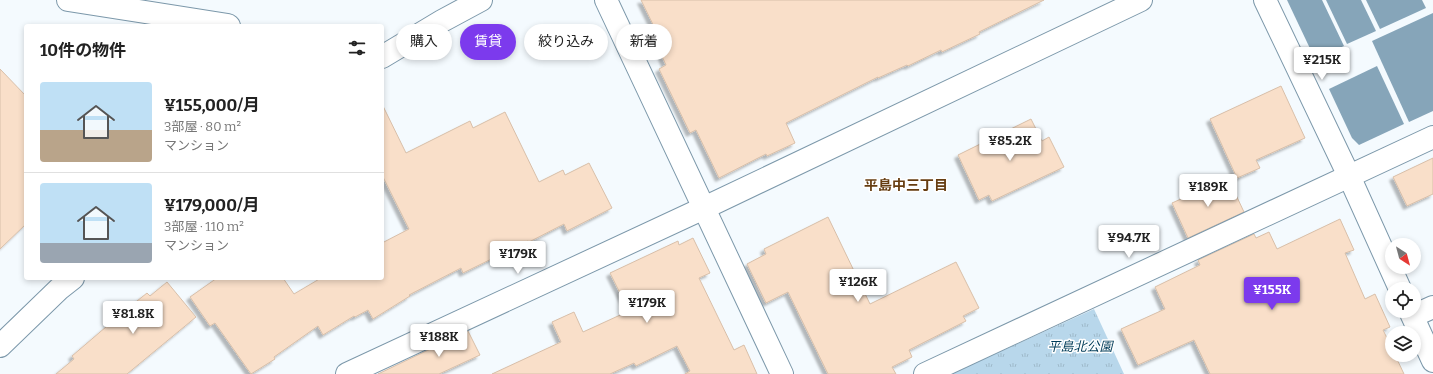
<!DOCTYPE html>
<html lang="ja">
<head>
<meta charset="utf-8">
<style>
	body { margin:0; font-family:Bitter,"Noto Sans JP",serif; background:#f2f2f2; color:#222; height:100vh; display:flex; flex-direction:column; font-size:15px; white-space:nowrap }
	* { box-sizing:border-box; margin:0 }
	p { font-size:13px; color:#767676 }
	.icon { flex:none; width:22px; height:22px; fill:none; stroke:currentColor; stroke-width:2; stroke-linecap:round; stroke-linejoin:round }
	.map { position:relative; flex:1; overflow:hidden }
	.side { position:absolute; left:24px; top:24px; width:360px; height:256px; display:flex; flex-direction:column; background:#fff; border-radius:4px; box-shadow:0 2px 6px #0003 }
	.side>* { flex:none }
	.top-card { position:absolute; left:396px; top:24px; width:380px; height:36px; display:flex; gap:8px }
	.needle { width:26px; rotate:144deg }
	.fabs { position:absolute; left:1385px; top:238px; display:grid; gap:8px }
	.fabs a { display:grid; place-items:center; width:36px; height:36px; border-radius:50%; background:#fff; box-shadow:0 2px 6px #0003; font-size:20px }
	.price { position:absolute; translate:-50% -34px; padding:0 9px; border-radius:4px; background:#fff; color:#222; font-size:13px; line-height:26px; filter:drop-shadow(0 1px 2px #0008) }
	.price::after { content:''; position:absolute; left:50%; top:24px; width:12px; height:9px; margin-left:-6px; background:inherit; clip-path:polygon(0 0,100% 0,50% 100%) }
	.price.selected { background:#7c3aed; color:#fff }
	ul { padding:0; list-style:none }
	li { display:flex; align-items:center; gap:12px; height:100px; padding:0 16px }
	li+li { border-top:1px solid #e0e0e0 }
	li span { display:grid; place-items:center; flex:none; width:112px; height:80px; border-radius:4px; color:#555 }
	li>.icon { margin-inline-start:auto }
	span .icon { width:48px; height:48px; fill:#fffc; stroke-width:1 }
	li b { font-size:17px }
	h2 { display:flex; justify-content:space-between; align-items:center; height:48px; padding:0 16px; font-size:17px }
	.chip { padding:0 14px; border-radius:18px; background:#fff; box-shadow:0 2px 6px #0003; font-size:14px; line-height:36px }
	.chip.selected { background:#7c3aed; color:#fff }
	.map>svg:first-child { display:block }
	.park { fill:url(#park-tufts) }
	.water { fill:#86a5b9 }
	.building { fill:#f9dfc9; stroke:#d8bfa9; filter:url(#shadow) }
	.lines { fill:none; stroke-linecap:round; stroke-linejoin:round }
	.minor-casing { stroke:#7c98aa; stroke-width:24 }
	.secondary-casing { stroke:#7c98aa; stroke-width:24 }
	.minor { stroke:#fff; stroke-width:22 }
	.secondary { stroke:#fff; stroke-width:22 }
	.labels { text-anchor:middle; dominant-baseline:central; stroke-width:3; stroke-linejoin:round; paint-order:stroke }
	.park-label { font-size:13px; font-style:italic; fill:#003c59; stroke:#fff }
	.neighbourhood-label { font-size:14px; font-weight:bold; fill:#663d11; stroke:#fff }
</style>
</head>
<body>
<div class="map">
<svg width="1433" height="374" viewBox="0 0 1433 374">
	<defs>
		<pattern id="park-tufts" width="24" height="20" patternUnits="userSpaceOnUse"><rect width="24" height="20" fill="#b8d7eb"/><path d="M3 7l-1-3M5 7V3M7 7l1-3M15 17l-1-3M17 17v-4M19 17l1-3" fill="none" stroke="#9eb9ca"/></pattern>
		<filter id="shadow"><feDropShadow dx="-3.5" dy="3.5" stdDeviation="1" flood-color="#0004"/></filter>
	</defs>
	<rect width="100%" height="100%" fill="#f4fafe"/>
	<!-- park -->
	<polygon class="park" points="1094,309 1124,374 951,374"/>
	<!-- water -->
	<g class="water">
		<polygon points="1287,0 1322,0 1344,46 1315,59"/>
		<polygon points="1326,0 1361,0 1376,31 1347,44"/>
		<polygon points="1366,0 1422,0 1426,8 1380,29"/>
		<polygon points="1433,13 1433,111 1409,122 1372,41"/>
		<polygon points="1377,66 1404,124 1359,145 1352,138 1329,89"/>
	</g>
	<!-- building -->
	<g class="building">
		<polygon points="641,0 1044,0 979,32 980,34 942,52 941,50 908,66 907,65 878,78 878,77 786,123 795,143 767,156 766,154 719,178 696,130 690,133 659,69 666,65 660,52 665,49"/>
		<polygon points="0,69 26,96 26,224 0,249"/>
		<polygon points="1281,86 1305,138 1256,160 1260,168 1237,178 1210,119"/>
		<polygon points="382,104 406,153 470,121 473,128 505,112 539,182 563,170 565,175 589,163 612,208 567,231 564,224 529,242 528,241 463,273 461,268 409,295 410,296 373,319 368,310 355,317 354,316 323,335 318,326 274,357 275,359 251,374 215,323 210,326 190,297 217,278 283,278 294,294 321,278 382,278 382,243 409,229 382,175"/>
		<polygon points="1031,119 1042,141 1049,137 1064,167 992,201 989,195 979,200 958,155"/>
		<polygon points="1433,158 1433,194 1407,206 1393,177"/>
		<polygon points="1228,178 1244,212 1188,238 1172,203"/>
		<polygon points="828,217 870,304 956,262 979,308 963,316 966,321 909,350 912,357 892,367 896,374 828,374 788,292 766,303 747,264 766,254 764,249"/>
		<polygon points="1340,219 1354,250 1345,253 1365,299 1375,294 1390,327 1383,330 1392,348 1392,355 1395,355 1404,374 1210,374 1194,340 1138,365 1121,329 1165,309 1155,287 1200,265 1198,260 1254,234 1256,238 1269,232 1277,249"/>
		<polygon points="693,238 710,273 699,278 734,350 744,345 757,374 685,374 690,371 677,346 636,366 634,363 610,374 492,374 561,342 552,322 574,312 583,332 629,311 610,273 678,241 679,245"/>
		<polygon points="167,282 196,317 127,374 56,374 74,359 72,356 127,309 147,293 150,296"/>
		<polygon points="468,331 480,355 439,374 378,374"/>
	</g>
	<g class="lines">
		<defs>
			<g id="minor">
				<polyline points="68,0 228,25 229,26"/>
				<polyline points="606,0 782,374"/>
				<polyline points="1265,0 1349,176 1400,289"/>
				<polyline points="1410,311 1433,361"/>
				<polyline points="1413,316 1433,307"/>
				<polyline points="347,374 704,208 1141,0"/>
				<polyline points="925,374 1433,137"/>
			</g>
			<g id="secondary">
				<polyline points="382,57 442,21 481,0"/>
				<polyline points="0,346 59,289 73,278"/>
			</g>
		</defs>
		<!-- minor casing -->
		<use href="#minor" class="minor-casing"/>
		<!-- secondary casing -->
		<use href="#secondary" class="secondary-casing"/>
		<!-- minor -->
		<use href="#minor" class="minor"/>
		<!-- secondary -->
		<use href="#secondary" class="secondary"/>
	</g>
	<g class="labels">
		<!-- park labels -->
		<g class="park-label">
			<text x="1080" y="346">平島北公園</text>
		</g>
		<!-- neighbourhood labels -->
		<g class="neighbourhood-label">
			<text x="906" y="185">平島中三丁目</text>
		</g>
	</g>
</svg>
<div class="fabs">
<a><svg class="needle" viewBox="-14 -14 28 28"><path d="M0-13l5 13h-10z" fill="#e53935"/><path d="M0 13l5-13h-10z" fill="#767676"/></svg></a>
<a><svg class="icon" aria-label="locate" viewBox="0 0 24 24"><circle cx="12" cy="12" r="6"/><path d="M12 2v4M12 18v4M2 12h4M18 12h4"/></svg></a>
<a><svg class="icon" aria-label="layers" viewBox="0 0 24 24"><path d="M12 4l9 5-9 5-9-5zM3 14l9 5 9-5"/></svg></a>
</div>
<b class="price" style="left:1322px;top:81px">¥215K</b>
<b class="price" style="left:1010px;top:162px">¥85.2K</b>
<b class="price" style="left:1208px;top:208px">¥189K</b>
<b class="price" style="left:1129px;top:259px">¥94.7K</b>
<b class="price" style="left:518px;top:275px">¥179K</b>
<b class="price" style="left:858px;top:303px">¥126K</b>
<b class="price selected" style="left:1272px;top:311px">¥155K</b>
<b class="price" style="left:647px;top:324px">¥179K</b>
<b class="price" style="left:133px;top:335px">¥81.8K</b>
<b class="price" style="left:439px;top:358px">¥188K</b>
<div class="top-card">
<a class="chip">購入</a>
<a class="chip selected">賃貸</a>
<a class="chip">絞り込み</a>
<a class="chip">新着</a>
</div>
<section class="side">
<h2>10件の物件<svg class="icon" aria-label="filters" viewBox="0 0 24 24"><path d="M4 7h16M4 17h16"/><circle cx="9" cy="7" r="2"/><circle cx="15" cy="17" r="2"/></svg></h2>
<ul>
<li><span style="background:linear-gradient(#bfe0f5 60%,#b9a48a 0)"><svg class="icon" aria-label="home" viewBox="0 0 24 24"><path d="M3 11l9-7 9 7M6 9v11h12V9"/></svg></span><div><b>¥155,000/月</b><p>3部屋 · 80 m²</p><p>マンション</p></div></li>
<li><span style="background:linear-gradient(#bfe0f5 75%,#9aa5b1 0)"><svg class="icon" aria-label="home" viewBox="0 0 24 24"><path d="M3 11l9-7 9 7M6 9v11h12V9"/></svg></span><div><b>¥179,000/月</b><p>3部屋 · 110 m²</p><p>マンション</p></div></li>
</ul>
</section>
</div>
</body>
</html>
